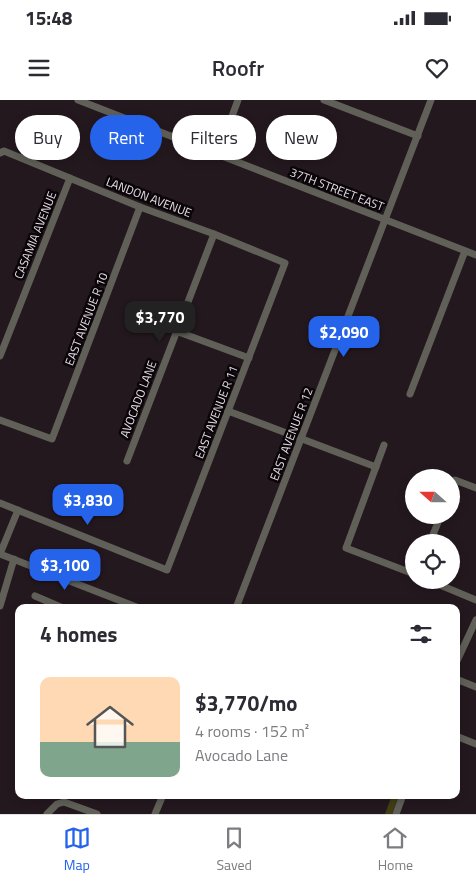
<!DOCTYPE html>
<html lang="en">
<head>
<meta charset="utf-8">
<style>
	body { margin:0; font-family:"Titillium Web",sans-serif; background:#f2f2f3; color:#2b2b33; height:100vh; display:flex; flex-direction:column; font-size:19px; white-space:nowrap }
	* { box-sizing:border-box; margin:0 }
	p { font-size:16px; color:#7c7c81 }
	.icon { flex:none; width:28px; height:28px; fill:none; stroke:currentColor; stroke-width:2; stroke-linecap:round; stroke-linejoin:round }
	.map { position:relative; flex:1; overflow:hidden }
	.side { position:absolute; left:15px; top:504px; width:445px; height:195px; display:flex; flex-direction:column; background:#fff; border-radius:10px; box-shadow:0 2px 8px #0003 }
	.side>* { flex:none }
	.guide { position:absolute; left:15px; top:15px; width:446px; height:45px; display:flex; gap:10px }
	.needle { width:32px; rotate:291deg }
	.fabs { position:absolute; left:405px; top:369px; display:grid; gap:10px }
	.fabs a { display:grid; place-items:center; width:55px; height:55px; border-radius:50%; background:#fff; box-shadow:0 2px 8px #0003; font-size:25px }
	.price { position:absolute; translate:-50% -42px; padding:0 11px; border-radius:10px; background:#2563eb; color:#fff; font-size:16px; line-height:32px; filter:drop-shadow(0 1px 2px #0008) }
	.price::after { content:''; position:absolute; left:50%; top:30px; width:15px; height:11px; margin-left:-8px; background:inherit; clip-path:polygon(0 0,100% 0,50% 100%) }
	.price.active { background:#222; color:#fff }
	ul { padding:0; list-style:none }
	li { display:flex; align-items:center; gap:15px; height:125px; padding:0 25px }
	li+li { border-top:1px solid #e1e1e2 }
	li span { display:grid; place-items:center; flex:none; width:140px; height:100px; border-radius:10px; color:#555 }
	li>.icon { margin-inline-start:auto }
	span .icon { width:60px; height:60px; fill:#fffc; stroke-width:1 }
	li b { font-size:21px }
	h2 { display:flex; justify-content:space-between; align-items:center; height:60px; padding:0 25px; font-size:21px }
	.chip { padding:0 18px; border-radius:22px; background:#fff; box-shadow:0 2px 8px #0003; font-size:18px; line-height:45px }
	.chip.active { background:#2563eb; color:#fff }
	.status { display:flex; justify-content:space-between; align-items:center; height:35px; padding:0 25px; background:#fff; direction:ltr }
	.status svg { height:14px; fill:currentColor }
	header { display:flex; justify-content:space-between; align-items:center; height:65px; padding:0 25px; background:#fff; font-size:22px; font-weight:600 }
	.dock { display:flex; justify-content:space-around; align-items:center; height:70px; border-top:1px solid #e1e1e2; background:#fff; font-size:14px; color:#7c7c81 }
	.dock a { display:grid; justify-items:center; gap:2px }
	.dock .active { color:#2563eb }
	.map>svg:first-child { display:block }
	.green { fill:#413e13 }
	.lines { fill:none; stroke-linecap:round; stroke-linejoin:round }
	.minor { stroke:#606059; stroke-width:7 }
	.labels { text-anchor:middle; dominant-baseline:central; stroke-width:5; stroke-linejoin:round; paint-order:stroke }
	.street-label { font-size:12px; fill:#e7dee3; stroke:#0a0508 }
</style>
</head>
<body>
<div class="status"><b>15:48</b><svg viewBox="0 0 49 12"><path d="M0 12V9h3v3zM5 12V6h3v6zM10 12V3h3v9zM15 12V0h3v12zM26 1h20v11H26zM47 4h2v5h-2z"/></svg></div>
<header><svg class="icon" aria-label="menu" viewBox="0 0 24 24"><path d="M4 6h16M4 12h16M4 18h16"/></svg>Roofr<svg class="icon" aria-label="heart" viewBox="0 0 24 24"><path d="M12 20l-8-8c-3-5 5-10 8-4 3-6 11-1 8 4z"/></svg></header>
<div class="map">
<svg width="476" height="714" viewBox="0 0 476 714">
	<rect width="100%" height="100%" fill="#24181f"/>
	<!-- green -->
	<polygon class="green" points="392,695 399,695 392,714 385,714"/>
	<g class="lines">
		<!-- minor -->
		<g class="minor">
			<polyline points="78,0 476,155"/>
			<polyline points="324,0 418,36"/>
			<polyline points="0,53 4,51 140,107 214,134 285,163 167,470 0,403"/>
			<polyline points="218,54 238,0"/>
			<polyline points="176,231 249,258"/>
			<polyline points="0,256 70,78"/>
			<polyline points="410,294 465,151"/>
			<polyline points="228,311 376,367"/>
			<polyline points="0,320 52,339 140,107"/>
			<polyline points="384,345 346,448 414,474"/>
			<polyline points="127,361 214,134"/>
			<polyline points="451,389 455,380 476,388"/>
			<polyline points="430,442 441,415"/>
			<polyline points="0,454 139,508"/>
			<polyline points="0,454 18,410"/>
			<polyline points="428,480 476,500"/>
			<polyline points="35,496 63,508"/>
			<polyline points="0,506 14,459"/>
			<polyline points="236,508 431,0"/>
			<polyline points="456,563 476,520"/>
			<polyline points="456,579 476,587"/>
			<polyline points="456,636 476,644"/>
			<polyline points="47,714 57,704 64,702 97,714"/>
			<polyline points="155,714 163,695"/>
			<polyline points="396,714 403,695"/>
		</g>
	</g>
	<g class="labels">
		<!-- street labels -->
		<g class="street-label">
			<text transform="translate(337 89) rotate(21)">37TH STREET EAST</text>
			<text transform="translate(149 97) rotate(21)">LANDON AVENUE</text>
			<text transform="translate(35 135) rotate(-68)">CASAMIA AVENUE</text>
			<text transform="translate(86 219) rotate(-69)">EAST AVENUE R 10</text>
			<text transform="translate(138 299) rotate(-69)">AVOCADO LANE</text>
			<text transform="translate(216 312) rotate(-69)">EAST AVENUE R 11</text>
			<text transform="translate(291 334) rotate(-69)">EAST AVENUE R 12</text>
		</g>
	</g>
</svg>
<div class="fabs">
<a><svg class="needle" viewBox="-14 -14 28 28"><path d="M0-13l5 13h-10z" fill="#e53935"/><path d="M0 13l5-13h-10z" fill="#7c7c81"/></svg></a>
<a><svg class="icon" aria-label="locate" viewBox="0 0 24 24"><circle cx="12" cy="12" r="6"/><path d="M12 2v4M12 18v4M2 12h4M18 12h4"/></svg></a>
</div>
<b class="price active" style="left:160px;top:243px">$3,770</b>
<b class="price" style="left:344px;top:258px">$2,090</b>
<b class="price" style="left:88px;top:426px">$3,830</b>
<b class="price" style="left:65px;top:491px">$3,100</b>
<div class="guide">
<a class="chip">Buy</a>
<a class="chip active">Rent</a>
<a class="chip">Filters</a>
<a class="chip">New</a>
</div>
<section class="side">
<h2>4 homes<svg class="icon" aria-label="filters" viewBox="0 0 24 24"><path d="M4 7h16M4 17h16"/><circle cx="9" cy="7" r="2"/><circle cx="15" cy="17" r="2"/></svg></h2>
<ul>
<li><span style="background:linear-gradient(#ffd9b3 65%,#7fa58c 0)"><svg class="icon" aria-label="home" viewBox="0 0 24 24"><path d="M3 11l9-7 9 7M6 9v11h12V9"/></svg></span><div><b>$3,770/mo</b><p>4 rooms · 152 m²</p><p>Avocado Lane</p></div></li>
</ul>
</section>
</div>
<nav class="dock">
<a class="active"><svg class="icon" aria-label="map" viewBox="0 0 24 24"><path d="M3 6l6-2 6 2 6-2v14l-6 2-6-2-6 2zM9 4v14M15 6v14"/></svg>Map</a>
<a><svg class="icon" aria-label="saved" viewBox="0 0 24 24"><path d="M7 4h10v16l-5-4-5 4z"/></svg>Saved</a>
<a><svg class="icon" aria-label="home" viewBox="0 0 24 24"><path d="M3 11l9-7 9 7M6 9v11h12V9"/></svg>Home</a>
</nav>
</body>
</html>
